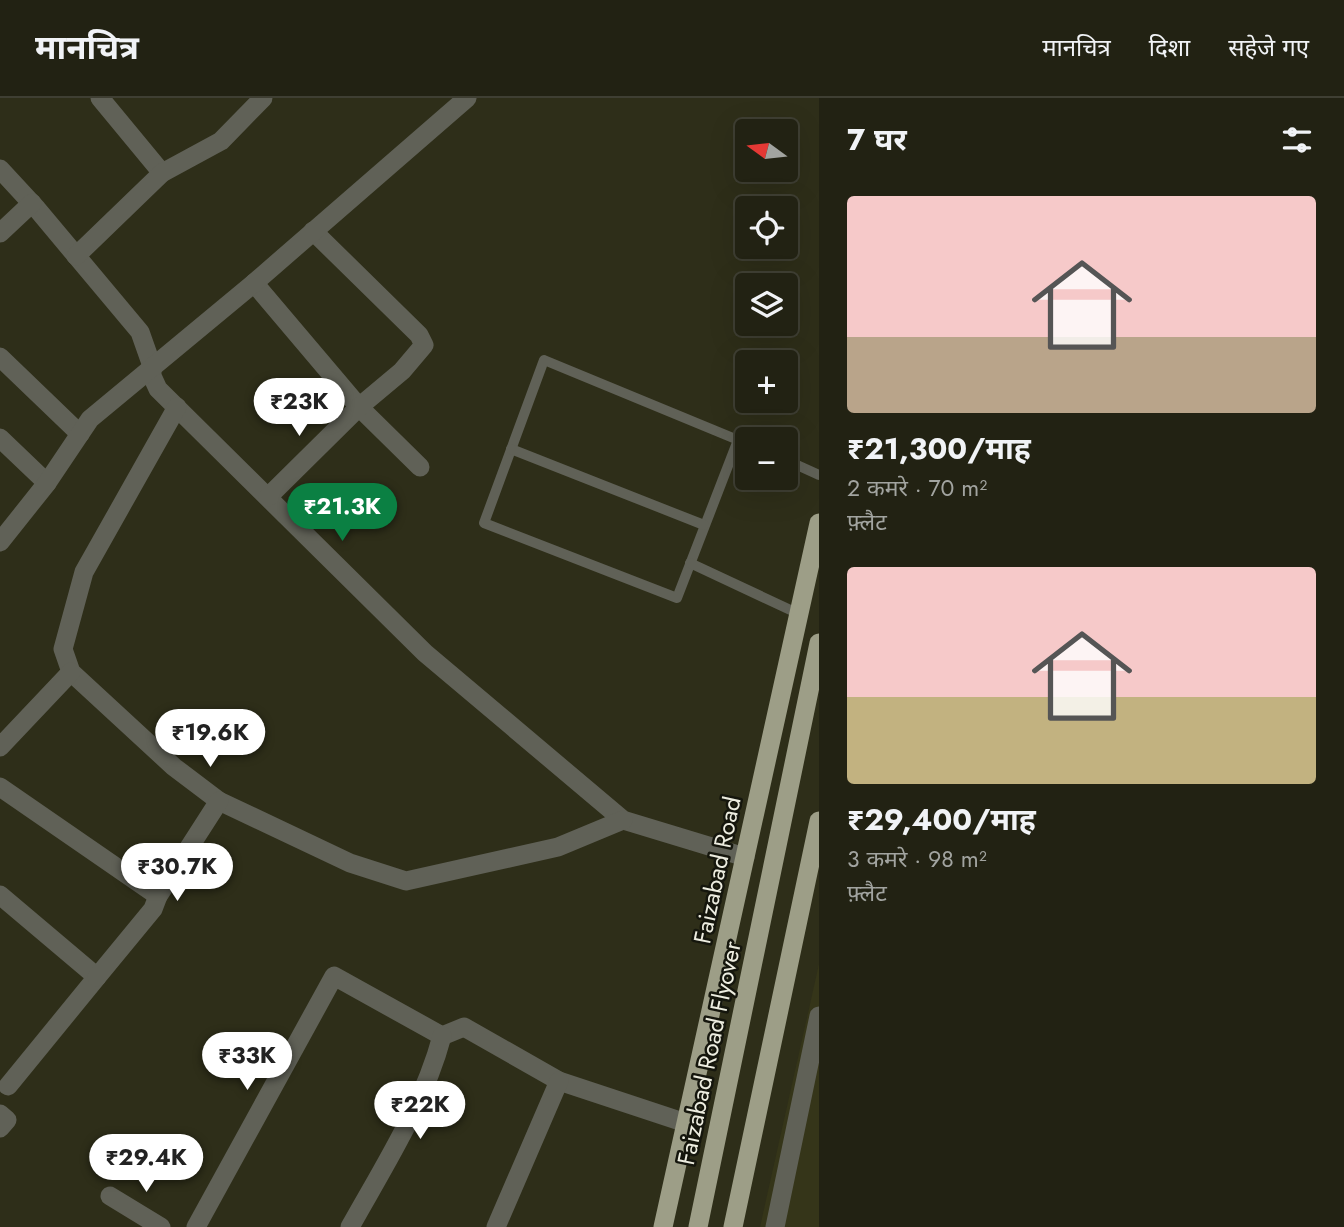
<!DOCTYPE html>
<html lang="hi">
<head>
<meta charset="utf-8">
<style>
	body { margin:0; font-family:Jost,"Noto Sans Devanagari",sans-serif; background:#2a2a1c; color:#f1f3f6; height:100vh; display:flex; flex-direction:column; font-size:26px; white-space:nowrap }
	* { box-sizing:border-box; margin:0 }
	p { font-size:23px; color:#a2a4a0 }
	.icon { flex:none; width:38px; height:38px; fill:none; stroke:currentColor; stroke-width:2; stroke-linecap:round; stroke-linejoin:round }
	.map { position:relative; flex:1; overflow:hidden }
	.details { display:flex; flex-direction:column; background:#222213; width:525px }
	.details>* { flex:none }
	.needle { width:46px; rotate:285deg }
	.fabs { position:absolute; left:735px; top:21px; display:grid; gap:14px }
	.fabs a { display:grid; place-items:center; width:63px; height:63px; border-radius:7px; background:#222213; box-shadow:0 7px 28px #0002,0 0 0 2px #3f3f33; font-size:35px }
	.price { position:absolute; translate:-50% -60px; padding:0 16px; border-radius:24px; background:#fff; color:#222; font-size:23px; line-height:46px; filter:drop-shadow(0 2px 4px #0008) }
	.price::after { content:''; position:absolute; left:50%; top:42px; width:21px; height:16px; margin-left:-10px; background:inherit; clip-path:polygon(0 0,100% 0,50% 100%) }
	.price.active { background:#0b8043; color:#fff }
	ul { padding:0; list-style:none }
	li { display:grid; align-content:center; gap:14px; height:371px; padding:0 28px }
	li span { display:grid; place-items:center; height:217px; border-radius:7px; color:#555 }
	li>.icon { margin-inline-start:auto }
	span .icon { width:126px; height:126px; fill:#fffc; stroke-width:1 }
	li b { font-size:30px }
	h2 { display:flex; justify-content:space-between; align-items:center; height:84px; padding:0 28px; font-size:30px }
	header { display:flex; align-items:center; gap:42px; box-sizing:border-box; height:98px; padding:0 35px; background:#222213; border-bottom:2px solid #3f3f33 }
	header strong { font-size:33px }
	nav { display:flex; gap:38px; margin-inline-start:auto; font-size:24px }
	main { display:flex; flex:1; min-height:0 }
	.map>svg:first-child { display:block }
	.built { fill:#353519 }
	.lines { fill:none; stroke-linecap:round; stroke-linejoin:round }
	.service { stroke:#606157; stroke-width:10 }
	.minor { stroke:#606157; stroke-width:19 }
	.tertiary { stroke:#606157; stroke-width:19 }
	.trunk { stroke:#9d9e87; stroke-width:19 }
	.labels { text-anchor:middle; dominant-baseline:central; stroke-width:5; stroke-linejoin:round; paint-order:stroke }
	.street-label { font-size:24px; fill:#edede0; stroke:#15160d }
</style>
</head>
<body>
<header>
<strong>मानचित्र</strong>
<nav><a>मानचित्र</a><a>दिशा</a><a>सहेजे गए</a></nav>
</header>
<main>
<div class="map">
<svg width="819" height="1129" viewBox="0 0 819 1129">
	<rect width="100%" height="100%" fill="#2e2e19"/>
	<!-- built -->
	<polygon class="built" points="819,866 819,1129 760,1129"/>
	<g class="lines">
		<!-- service -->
		<g class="service">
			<polyline points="738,342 677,500 484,425 544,262 738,342 747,346"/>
			<polyline points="511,351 704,427"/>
			<polyline points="786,362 819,377"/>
			<polyline points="690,465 799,516"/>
		</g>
		<!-- minor -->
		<g class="minor">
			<polyline points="100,0 162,75"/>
			<polyline points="0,71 37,111 140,234 152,268 152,278 158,291 425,555 623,722 745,759"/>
			<polyline points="0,135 32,105"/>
			<polyline points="76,158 162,75 221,43 263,0"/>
			<polyline points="254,185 359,309 420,369"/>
			<polyline points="0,259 80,336"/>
			<polyline points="177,309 84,474 63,551 71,574 174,669 219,703 350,765 406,783 558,749 623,722"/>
			<polyline points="0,340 47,385"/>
			<polyline points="268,399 359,309 402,273 424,247 419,237 313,133"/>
			<polyline points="0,444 47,385 90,321 254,185 467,0"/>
			<polyline points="0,649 71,574"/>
			<polyline points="0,689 158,798"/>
			<polyline points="0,797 97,879 8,988"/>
			<polyline points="97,879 153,811 158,798 219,703"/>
			<polyline points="0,1016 7,1022 0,1030"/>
			<polyline points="110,1098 161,1129"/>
			<polyline points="196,1129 334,878 442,938 464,929 559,983 686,1025"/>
			<path d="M350,1129C384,1068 424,1006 442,938"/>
		</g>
		<!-- tertiary -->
		<g class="tertiary">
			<polyline points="496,1129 559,983"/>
			<polyline points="775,1129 819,918"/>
		</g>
		<!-- trunk -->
		<g class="trunk">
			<polyline points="663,1129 819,425"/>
			<polyline points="698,1129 819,545"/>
			<polyline points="733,1129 819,723"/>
		</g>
	</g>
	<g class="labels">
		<!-- street labels -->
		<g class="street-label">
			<text transform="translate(717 772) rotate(-78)">Faizabad Road</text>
			<text transform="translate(709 955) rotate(-78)">Faizabad Road Flyover</text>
		</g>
	</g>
</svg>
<div class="fabs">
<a><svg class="needle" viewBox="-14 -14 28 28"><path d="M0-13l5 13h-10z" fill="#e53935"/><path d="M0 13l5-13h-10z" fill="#a2a4a0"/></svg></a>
<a><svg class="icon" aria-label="locate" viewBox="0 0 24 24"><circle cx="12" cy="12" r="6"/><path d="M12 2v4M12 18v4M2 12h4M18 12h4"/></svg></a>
<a><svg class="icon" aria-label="layers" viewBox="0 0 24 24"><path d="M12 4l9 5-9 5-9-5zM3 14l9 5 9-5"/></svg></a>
<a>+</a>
<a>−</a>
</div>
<b class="price" style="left:299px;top:340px">₹23K</b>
<b class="price active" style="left:342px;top:445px">₹21.3K</b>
<b class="price" style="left:210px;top:671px">₹19.6K</b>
<b class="price" style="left:177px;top:805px">₹30.7K</b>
<b class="price" style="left:247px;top:994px">₹33K</b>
<b class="price" style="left:420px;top:1043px">₹22K</b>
<b class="price" style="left:146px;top:1096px">₹29.4K</b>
</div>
<section class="details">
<h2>7 घर<svg class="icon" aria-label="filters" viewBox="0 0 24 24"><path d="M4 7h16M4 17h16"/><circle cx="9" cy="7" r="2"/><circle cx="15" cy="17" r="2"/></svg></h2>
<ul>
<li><span style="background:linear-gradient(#f6c9c9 65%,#b9a48a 0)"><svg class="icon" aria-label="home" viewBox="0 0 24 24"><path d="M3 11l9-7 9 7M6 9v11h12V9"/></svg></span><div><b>₹21,300/माह</b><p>2 कमरे · 70 m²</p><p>फ़्लैट</p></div></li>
<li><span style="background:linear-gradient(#f6c9c9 60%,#c2b280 0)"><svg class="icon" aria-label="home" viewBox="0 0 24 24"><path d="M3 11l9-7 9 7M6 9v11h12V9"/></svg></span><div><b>₹29,400/माह</b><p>3 कमरे · 98 m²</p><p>फ़्लैट</p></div></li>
</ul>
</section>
</main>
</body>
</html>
